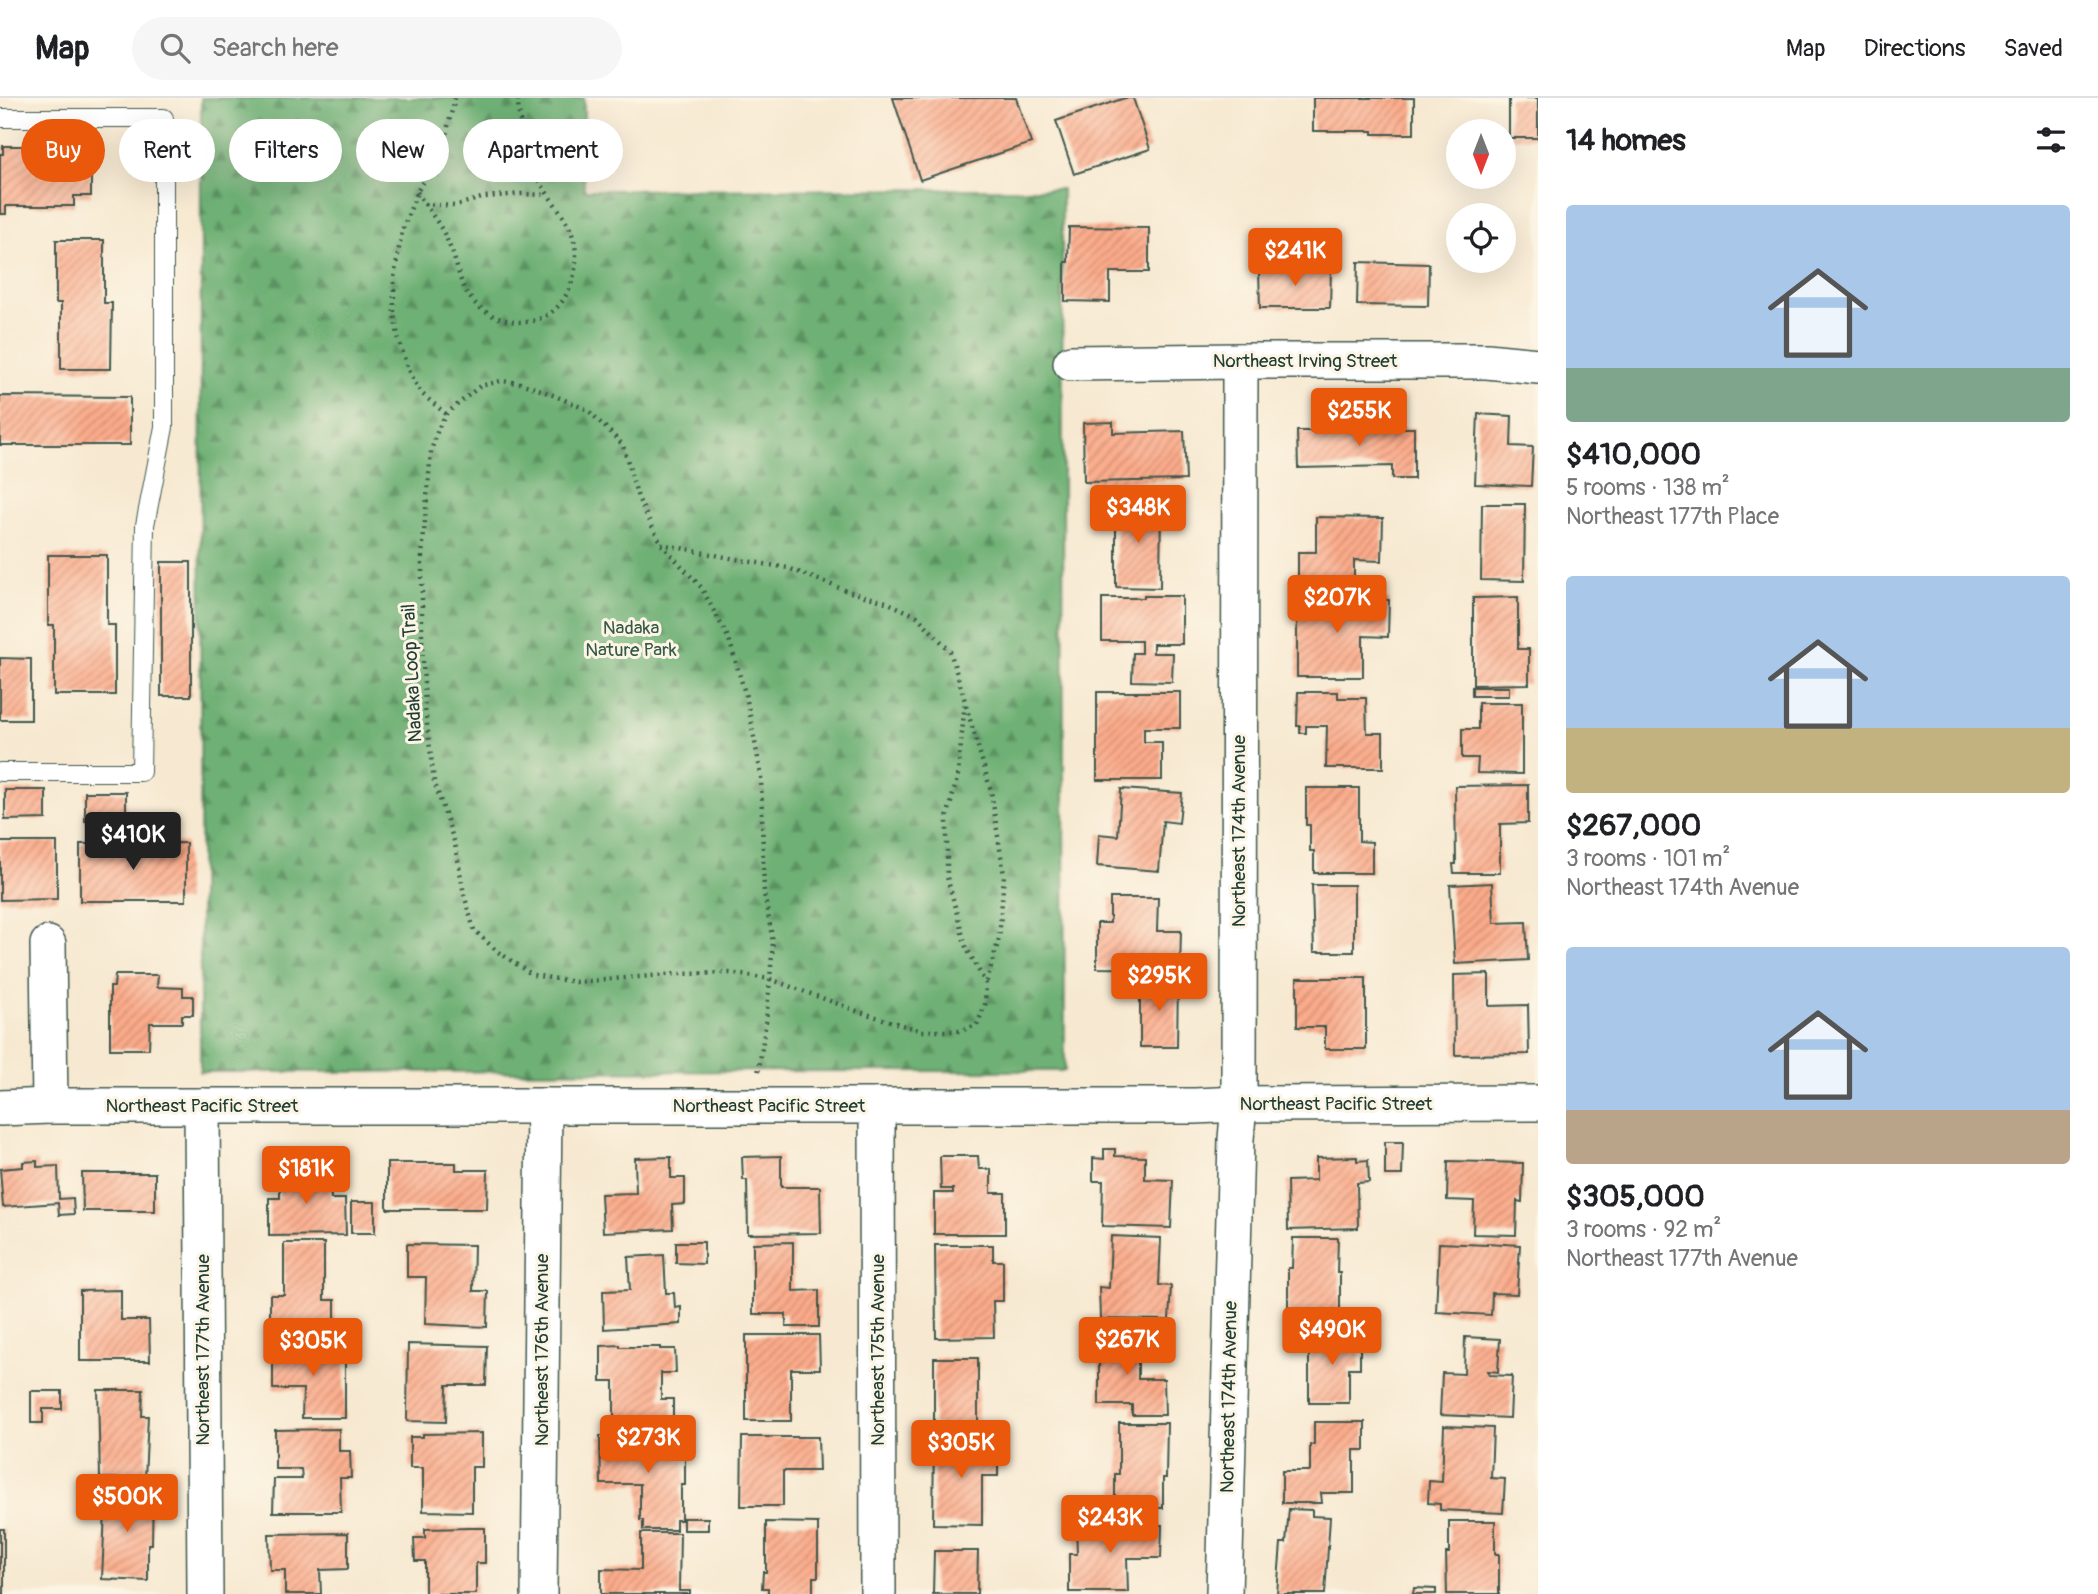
<!DOCTYPE html>
<html lang="en">
<head>
<meta charset="utf-8">
<style>
	body { margin:0; font-family:Pangolin,sans-serif; background:#f6f6f6; color:#202124; height:100vh; display:flex; flex-direction:column; font-size:26px; white-space:nowrap }
	* { box-sizing:border-box; margin:0 }
	p { font-size:23px; color:#757577 }
	.icon { flex:none; width:38px; height:38px; fill:none; stroke:currentColor; stroke-width:2; stroke-linecap:round; stroke-linejoin:round }
	.map { position:relative; flex:1; overflow:hidden }
	.panel { display:flex; flex-direction:column; background:#fff; width:560px }
	.panel>* { flex:none }
	.hud { position:absolute; left:21px; top:21px; width:665px; height:63px; display:flex; gap:14px }
	.needle { width:46px; rotate:180deg }
	.tools { position:absolute; left:1446px; top:21px; display:grid; gap:14px }
	.tools a { display:grid; place-items:center; width:70px; height:70px; border-radius:50%; background:#fff; box-shadow:0 7px 28px #0002; font-size:35px }
	.price { position:absolute; translate:-50% -60px; padding:0 16px; border-radius:7px; background:#ea580c; color:#fff; font-size:23px; line-height:46px; filter:drop-shadow(0 2px 4px #0008) }
	.price::after { content:''; position:absolute; left:50%; top:42px; width:21px; height:16px; margin-left:-10px; background:inherit; clip-path:polygon(0 0,100% 0,50% 100%) }
	.price.active { background:#222; color:#fff }
	ul { padding:0; list-style:none }
	li { display:grid; align-content:center; gap:14px; height:371px; padding:0 28px }
	li span { display:grid; place-items:center; height:217px; border-radius:7px; color:#555 }
	li>.icon { margin-inline-start:auto }
	span .icon { width:126px; height:126px; fill:#fffc; stroke-width:1 }
	li b { font-size:30px }
	h2 { display:flex; justify-content:space-between; align-items:center; height:84px; padding:0 28px; font-size:30px }
	.tag { padding:0 24px; border-radius:32px; background:#fff; box-shadow:0 7px 28px #0002; font-size:24px; line-height:63px }
	.tag.active { background:#ea580c; color:#fff }
	header { display:flex; align-items:center; gap:42px; box-sizing:border-box; height:98px; padding:0 35px; background:#fff; border-bottom:2px solid #e0e0e0 }
	header strong { font-size:33px }
	nav { display:flex; gap:38px; margin-inline-start:auto; font-size:24px }
	.search { width:490px; height:63px; background:#f6f6f6; display:flex; align-items:center; gap:18px; box-sizing:border-box; padding:0 24px; border-radius:38px; color:#757577; font-size:26px }
	main { display:flex; flex:1; min-height:0 }
	.map>svg:first-child { display:block }
	.forest { fill:url(#forest-firs); stroke:#467654; stroke-width:2 }
	.building { fill:url(#building-hatch) }
	.lines { fill:none; stroke-linecap:round; stroke-linejoin:round }
	.lane-casing { stroke:#3f574c; stroke-width:20 }
	.street-casing { stroke:#3f574c; stroke-width:38 }
	.path { stroke:#3f574c; stroke-width:4.5; stroke-dasharray:2 5; stroke-linecap:butt }
	.lane { stroke:#fff; stroke-width:18 }
	.street { stroke:#fff; stroke-width:35 }
	.labels { text-anchor:middle; dominant-baseline:central; stroke-width:6; stroke-linejoin:round; paint-order:stroke }
	.street-label { font-size:19px; fill:#1f3d34; stroke:#fcf5e5 }
	.park-label { font-size:19px; fill:#345a45; stroke:#fcf5e5 }
</style>
</head>
<body>
<header>
<strong>Map</strong>
<div class="search"><svg class="icon" aria-label="search" viewBox="0 0 24 24"><circle cx="10" cy="10" r="6"/><path d="M15 15l6 6"/></svg>Search here</div>
<nav><a>Map</a><a>Directions</a><a>Saved</a></nav>
</header>
<main>
<div class="map">
<svg width="1538" height="1496" viewBox="0 0 1538 1496">
	<defs>
		<pattern id="forest-firs" width="22" height="20" patternUnits="userSpaceOnUse" patternTransform="scale(1.75)"><rect width="22" height="20" fill="#6eb074"/><path d="M5 1l3.5 6h-7zM16 11l3.5 6h-7z" fill="#5a9060"/></pattern>
		<pattern id="building-hatch" width="6" height="6" patternUnits="userSpaceOnUse" patternTransform="scale(1.75)"><rect width="6" height="6" fill="#fcab8a"/><path d="M-1 1l2-2M0 6l6-6M5 7l2-2" fill="none" stroke="#cb8c72"/></pattern>
	</defs>
	<rect width="100%" height="100%" fill="#fcf5e5"/>
	<filter id="ink" filterUnits="userSpaceOnUse"><feTurbulence type="fractalNoise" baseFrequency=".0143" numOctaves="2"/><feDisplacementMap in="SourceGraphic" scale="14" xChannelSelector="R" yChannelSelector="G"/><feConvolveMatrix kernelMatrix="1 2 1 2 8 2 1 2 1" color-interpolation-filters="sRGB"/></filter>
	<filter id="wash" filterUnits="userSpaceOnUse"><feTurbulence type="fractalNoise" baseFrequency=".00686" numOctaves="4" result="noise"/><feDisplacementMap in="SourceGraphic" scale="28" xChannelSelector="R" yChannelSelector="G"/><feGaussianBlur stdDeviation="1.57" result="paint"/><feColorMatrix in="noise" values="0 0 0 0 0 0 0 0 0 0 0 0 0 0 0 0 0 1.4 0 .05"/><feComposite in="paint" operator="in"/></filter>
	<g filter="url(#wash)">
		<rect width="100%" height="100%" fill="#f7e9d1"/>
		<!-- forest -->
		<polygon class="forest" points="201,0 584,0 584,92 1062,91 1065,973 200,974"/>
		<g id="blocks">
			<!-- building -->
			<g class="building">
				<polygon points="893,0 1016,0 1031,45 920,82"/>
				<polygon points="1125,0 1133,0 1150,51 1074,76 1056,23"/>
				<polygon points="1313,0 1414,0 1414,36 1373,36 1373,33 1313,33"/>
				<rect x="1509" y="0" width="29" height="40"/>
				<polygon points="3,48 74,48 74,52 91,51 91,98 74,98 74,108 6,108 6,116 0,116 0,56 3,56"/>
				<polygon points="1069,129 1149,130 1149,174 1110,174 1110,204 1065,203 1065,164 1068,164"/>
				<polygon points="56,142 104,142 104,205 112,205 111,271 61,271 61,205 56,205"/>
				<polygon points="1358,164 1429,166 1428,208 1357,207"/>
				<polygon points="1259,171 1331,171 1330,210 1260,210"/>
				<polygon points="0,298 130,299 130,347 0,347"/>
				<polygon points="1478,316 1512,318 1511,348 1533,349 1531,388 1475,386"/>
				<polygon points="1113,324 1113,335 1184,333 1186,382 1084,384 1083,325"/>
				<polygon points="1329,326 1394,326 1394,330 1414,330 1414,381 1392,381 1392,368 1298,370 1297,333 1329,333"/>
				<polygon points="1116,404 1161,405 1160,490 1116,489"/>
				<polygon points="1482,406 1525,406 1524,483 1481,482"/>
				<polygon points="1316,419 1383,420 1382,463 1354,462 1354,489 1298,489 1298,454 1316,454"/>
				<polygon points="48,457 107,457 107,527 115,527 115,597 54,597 54,527 48,527"/>
				<rect x="161" y="464" width="30" height="134"/>
				<polygon points="1144,498 1182,498 1182,546 1153,546 1153,555 1173,555 1172,584 1132,583 1133,555 1141,555 1141,543 1102,543 1102,500 1144,500"/>
				<polygon points="1518,499 1518,551 1529,551 1529,586 1473,587 1473,500"/>
				<polygon points="1363,501 1389,502 1388,539 1363,538 1363,579 1297,579 1297,502"/>
				<polygon points="0,560 31,561 31,622 0,622"/>
				<rect x="1472" y="589" width="37" height="9"/>
				<polygon points="1097,594 1180,594 1180,630 1144,630 1144,644 1162,644 1162,682 1097,682"/>
				<polygon points="1298,594 1338,594 1338,600 1366,600 1367,635 1383,635 1383,670 1326,670 1327,628 1306,628 1306,635 1300,635 1300,628 1297,628"/>
				<polygon points="1478,605 1522,605 1522,676 1477,675 1478,660 1462,660 1462,631 1478,631"/>
				<polygon points="1528,687 1528,725 1500,726 1500,775 1454,775 1453,766 1456,766 1455,688"/>
				<polygon points="1306,690 1359,690 1359,743 1372,744 1372,775 1314,775 1314,753 1310,753 1310,727 1306,727"/>
				<polygon points="1121,691 1182,695 1179,725 1163,723 1159,773 1097,768 1099,736 1118,738"/>
				<polygon points="5,692 46,692 46,721 5,722"/>
				<rect x="85" y="694" width="41" height="29"/>
				<polygon points="0,744 57,744 57,801 0,802"/>
				<polygon points="186,745 186,803 80,803 80,746"/>
				<polygon points="1492,785 1494,825 1526,824 1528,862 1455,866 1450,787"/>
				<polygon points="1312,787 1354,787 1354,854 1314,854"/>
				<polygon points="1110,800 1158,800 1157,833 1181,833 1180,871 1097,870 1097,825 1110,825"/>
				<polygon points="1489,876 1489,908 1528,907 1529,956 1455,957 1454,877"/>
				<polygon points="115,877 158,877 157,889 183,890 183,898 193,898 193,917 182,917 182,925 150,925 149,951 110,951 110,889 114,889"/>
				<polygon points="1297,880 1366,880 1366,951 1325,951 1325,929 1297,929"/>
				<polygon points="1140,882 1178,882 1177,949 1140,949"/>
				<polygon points="1385,1044 1403,1044 1402,1077 1385,1077"/>
				<polygon points="1104,1051 1115,1051 1115,1058 1145,1059 1145,1081 1173,1082 1171,1130 1102,1128 1103,1083 1093,1083 1093,1060 1104,1061"/>
				<polygon points="781,1058 781,1089 820,1089 821,1135 748,1136 747,1082 743,1082 742,1059"/>
				<polygon points="940,1058 978,1058 979,1071 991,1071 991,1095 1005,1095 1005,1136 934,1136 934,1095 953,1095 953,1091 941,1091"/>
				<polygon points="671,1059 671,1080 685,1080 685,1106 672,1107 673,1131 603,1134 601,1096 636,1095 635,1060"/>
				<polygon points="1357,1059 1357,1063 1368,1062 1369,1084 1357,1085 1358,1130 1288,1132 1287,1083 1316,1082 1316,1060"/>
				<polygon points="37,1063 37,1069 58,1068 59,1101 73,1100 74,1116 59,1117 58,1105 3,1109 0,1071 23,1069 23,1064"/>
				<polygon points="1448,1063 1523,1065 1522,1104 1517,1103 1516,1137 1473,1136 1474,1103 1447,1102"/>
				<polygon points="387,1065 456,1065 456,1072 488,1072 487,1111 387,1111"/>
				<polygon points="317,1067 318,1083 330,1083 331,1101 345,1101 346,1137 269,1138 269,1100 280,1100 280,1068"/>
				<polygon points="82,1075 155,1075 155,1113 83,1113"/>
				<rect x="351" y="1104" width="24" height="31"/>
				<polygon points="1111,1138 1161,1140 1159,1187 1171,1188 1169,1222 1100,1221 1099,1189 1109,1190"/>
				<polygon points="1293,1140 1338,1140 1337,1175 1340,1175 1340,1222 1288,1222 1288,1170 1292,1170"/>
				<polygon points="676,1144 704,1144 704,1166 676,1165"/>
				<polygon points="793,1144 793,1193 819,1192 819,1229 786,1229 786,1216 753,1216 753,1145"/>
				<polygon points="284,1145 324,1145 324,1202 335,1202 335,1231 270,1231 270,1197 284,1197"/>
				<polygon points="1439,1145 1487,1147 1487,1145 1520,1147 1517,1196 1492,1195 1491,1217 1436,1214"/>
				<polygon points="407,1146 474,1147 473,1193 488,1193 487,1229 425,1226 426,1179 407,1179"/>
				<polygon points="935,1147 993,1147 993,1163 1003,1163 1003,1203 993,1203 994,1239 936,1240"/>
				<polygon points="664,1157 666,1195 674,1195 675,1210 681,1209 681,1226 604,1231 603,1193 630,1192 628,1159"/>
				<polygon points="121,1192 121,1222 149,1222 150,1263 80,1263 80,1193"/>
				<polygon points="1309,1235 1349,1236 1349,1242 1360,1242 1360,1270 1349,1270 1349,1305 1309,1305"/>
				<polygon points="1138,1236 1138,1281 1164,1281 1165,1317 1132,1317 1132,1307 1099,1307 1099,1237"/>
				<polygon points="746,1237 819,1237 820,1271 791,1271 791,1323 746,1323"/>
				<polygon points="1465,1239 1500,1241 1498,1274 1488,1273 1489,1277 1512,1278 1510,1320 1440,1317 1442,1275 1464,1276"/>
				<polygon points="408,1246 487,1248 486,1287 447,1287 446,1324 407,1323"/>
				<polygon points="620,1247 620,1249 660,1249 660,1251 675,1251 676,1275 661,1275 661,1301 673,1301 673,1328 614,1328 614,1283 601,1283 601,1248"/>
				<polygon points="273,1248 345,1249 345,1320 302,1320 303,1291 273,1291"/>
				<rect x="934" y="1260" width="44" height="67"/>
				<polygon points="98,1292 143,1292 142,1318 148,1318 145,1381 100,1380"/>
				<polygon points="31,1293 62,1293 62,1311 43,1311 43,1325 31,1325"/>
				<polygon points="1314,1324 1365,1324 1365,1352 1354,1352 1354,1395 1321,1395 1322,1405 1282,1405 1282,1373 1310,1373 1310,1347 1314,1346"/>
				<polygon points="1119,1325 1167,1325 1166,1380 1163,1380 1163,1410 1115,1409 1115,1376 1119,1376"/>
				<polygon points="1444,1328 1493,1330 1491,1380 1505,1381 1503,1415 1440,1412 1440,1406 1428,1405 1429,1383 1442,1384"/>
				<polygon points="339,1331 339,1353 350,1353 351,1380 340,1380 341,1414 273,1414 274,1381 302,1381 301,1371 275,1371 275,1332"/>
				<polygon points="482,1335 482,1369 472,1369 472,1414 423,1413 423,1370 410,1370 410,1339 423,1339 423,1336"/>
				<polygon points="600,1338 675,1338 675,1345 685,1345 685,1387 681,1387 681,1422 676,1422 676,1432 643,1432 643,1422 640,1422 640,1386 601,1386"/>
				<polygon points="742,1339 818,1339 819,1373 783,1373 783,1408 741,1408"/>
				<polygon points="934,1341 982,1341 982,1351 998,1351 998,1378 982,1378 982,1427 933,1426"/>
				<polygon points="106,1390 153,1391 152,1446 148,1446 148,1483 102,1481"/>
				<polygon points="1289,1411 1312,1412 1312,1418 1330,1419 1325,1496 1277,1496 1281,1445 1286,1445"/>
				<rect x="683" y="1420" width="25" height="12"/>
				<polygon points="1449,1423 1495,1423 1495,1456 1499,1456 1499,1496 1447,1496 1446,1455 1449,1455"/>
				<polygon points="766,1424 818,1425 818,1479 813,1479 813,1496 768,1496 768,1490 762,1490 763,1474 766,1474"/>
				<polygon points="1076,1427 1162,1427 1161,1460 1127,1460 1128,1494 1069,1494 1069,1456 1077,1456"/>
				<polygon points="470,1430 485,1430 485,1465 476,1465 476,1496 425,1496 425,1463 415,1463 414,1440 425,1440 425,1431"/>
				<rect x="0" y="1431" width="4" height="65"/>
				<polygon points="348,1435 348,1471 320,1472 321,1496 285,1496 285,1472 270,1472 269,1436"/>
				<polygon points="641,1435 680,1435 679,1493 690,1493 690,1496 601,1496 601,1471 641,1472"/>
				<polygon points="934,1453 978,1453 977,1496 933,1496"/>
				<polygon points="1414,1490 1436,1491 1436,1496 1413,1496"/>
			</g>
		</g>
	</g>
	<g filter="url(#ink)">
		<use href="#blocks" fill-opacity="0" stroke="#3f574c" stroke-width="2"/>
		<g class="lines">
			<defs>
				<polyline id="lane" points="0,20 164,20 164,329 145,427 141,674 0,674"/>
				<g id="street">
					<polyline points="1071,265 1240,263 1487,263 1538,268"/>
					<polyline points="48,846 50,1008"/>
					<polyline points="202,1008 205,1496"/>
					<polyline points="877,1008 878,1496"/>
					<polyline points="0,1010 50,1008 1195,1008 1239,1006 1538,1005"/>
					<polyline points="539,1496 544,1008"/>
					<polyline points="1224,1496 1236,1041 1239,1006 1240,263"/>
				</g>
			</defs>
			<!-- lane casing -->
			<use href="#lane" class="lane-casing"/>
			<!-- street casing -->
			<use href="#street" class="street-casing"/>
			<!-- path -->
			<g class="path">
				<path d="M417,94C428,112 443,129 450,149C456,162 458,177 464,190C476,213 500,225 526,224C541,223 558,212 565,199C580,173 580,143 563,118C554,104 544,93 537,77C527,52 518,28 518,0"/>
				<polyline points="424,106 454,108 485,99 521,96 547,97"/>
				<polyline points="446,316 421,295 408,272 399,243 394,216 394,180 402,133 417,94 443,49 455,0"/>
				<polyline points="661,446 735,461 788,470 847,493 886,504 917,518 950,553 965,603 958,677 947,720 947,779 966,849 986,886 985,907 977,927 960,933 922,933 860,914 770,881 729,875 677,876 575,884 533,877 498,854 474,832 464,796 455,746 434,683 425,610 422,541 422,458 431,353 438,331 446,316 480,288 501,283 520,285 541,292 588,312 623,347 638,400 661,446 701,489 729,541 747,602 761,676 764,795 773,844 770,881 766,923 758,976"/>
				<polyline points="966,608 991,693 1004,777 999,841 986,886"/>
			</g>
			<!-- lane -->
			<use href="#lane" class="lane"/>
			<!-- street -->
			<use href="#street" class="street"/>
		</g>
	</g>
	<g class="labels">
		<!-- street labels -->
		<g class="street-label">
			<text x="1305" y="263">Northeast Irving Street</text>
			<text transform="translate(412 575) rotate(-93)">Nadaka Loop Trail</text>
			<text transform="translate(1239 733) rotate(-90)">Northeast 174th Avenue</text>
			<text x="1336" y="1006">Northeast Pacific Street</text>
			<text x="202" y="1008">Northeast Pacific Street</text>
			<text x="769" y="1008">Northeast Pacific Street</text>
			<text transform="translate(203 1252) rotate(-90)">Northeast 177th Avenue</text>
			<text transform="translate(542 1252) rotate(-90)">Northeast 176th Avenue</text>
			<text transform="translate(878 1252) rotate(-90)">Northeast 175th Avenue</text>
			<text transform="translate(1229 1299) rotate(-89)">Northeast 174th Avenue</text>
		</g>
		<!-- park labels -->
		<g class="park-label">
			<text x="631" y="530">Nadaka<tspan x="631" dy="22">Nature Park</tspan></text>
		</g>
	</g>
</svg>
<div class="tools">
<a><svg class="needle" viewBox="-14 -14 28 28"><path d="M0-13l5 13h-10z" fill="#e53935"/><path d="M0 13l5-13h-10z" fill="#757577"/></svg></a>
<a><svg class="icon" aria-label="locate" viewBox="0 0 24 24"><circle cx="12" cy="12" r="6"/><path d="M12 2v4M12 18v4M2 12h4M18 12h4"/></svg></a>
</div>
<b class="price" style="left:1295px;top:190px">$241K</b>
<b class="price" style="left:1359px;top:350px">$255K</b>
<b class="price" style="left:1138px;top:447px">$348K</b>
<b class="price" style="left:1337px;top:537px">$207K</b>
<b class="price active" style="left:133px;top:774px">$410K</b>
<b class="price" style="left:1159px;top:915px">$295K</b>
<b class="price" style="left:306px;top:1108px">$181K</b>
<b class="price" style="left:1332px;top:1269px">$490K</b>
<b class="price" style="left:1127px;top:1279px">$267K</b>
<b class="price" style="left:313px;top:1280px">$305K</b>
<b class="price" style="left:648px;top:1377px">$273K</b>
<b class="price" style="left:961px;top:1382px">$305K</b>
<b class="price" style="left:127px;top:1436px">$500K</b>
<b class="price" style="left:1110px;top:1457px">$243K</b>
<div class="hud">
<a class="tag active">Buy</a>
<a class="tag">Rent</a>
<a class="tag">Filters</a>
<a class="tag">New</a>
<a class="tag">Apartment</a>
</div>
</div>
<section class="panel">
<h2>14 homes<svg class="icon" aria-label="filters" viewBox="0 0 24 24"><path d="M4 7h16M4 17h16"/><circle cx="9" cy="7" r="2"/><circle cx="15" cy="17" r="2"/></svg></h2>
<ul>
<li><span style="background:linear-gradient(#a9c7e8 75%,#7fa58c 0)"><svg class="icon" aria-label="home" viewBox="0 0 24 24"><path d="M3 11l9-7 9 7M6 9v11h12V9"/></svg></span><div><b>$410,000</b><p>5 rooms · 138 m²</p><p>Northeast 177th Place</p></div></li>
<li><span style="background:linear-gradient(#a9c7e8 70%,#c2b280 0)"><svg class="icon" aria-label="home" viewBox="0 0 24 24"><path d="M3 11l9-7 9 7M6 9v11h12V9"/></svg></span><div><b>$267,000</b><p>3 rooms · 101 m²</p><p>Northeast 174th Avenue</p></div></li>
<li><span style="background:linear-gradient(#a9c7e8 75%,#b9a48a 0)"><svg class="icon" aria-label="home" viewBox="0 0 24 24"><path d="M3 11l9-7 9 7M6 9v11h12V9"/></svg></span><div><b>$305,000</b><p>3 rooms · 92 m²</p><p>Northeast 177th Avenue</p></div></li>
</ul>
</section>
</main>
</body>
</html>
